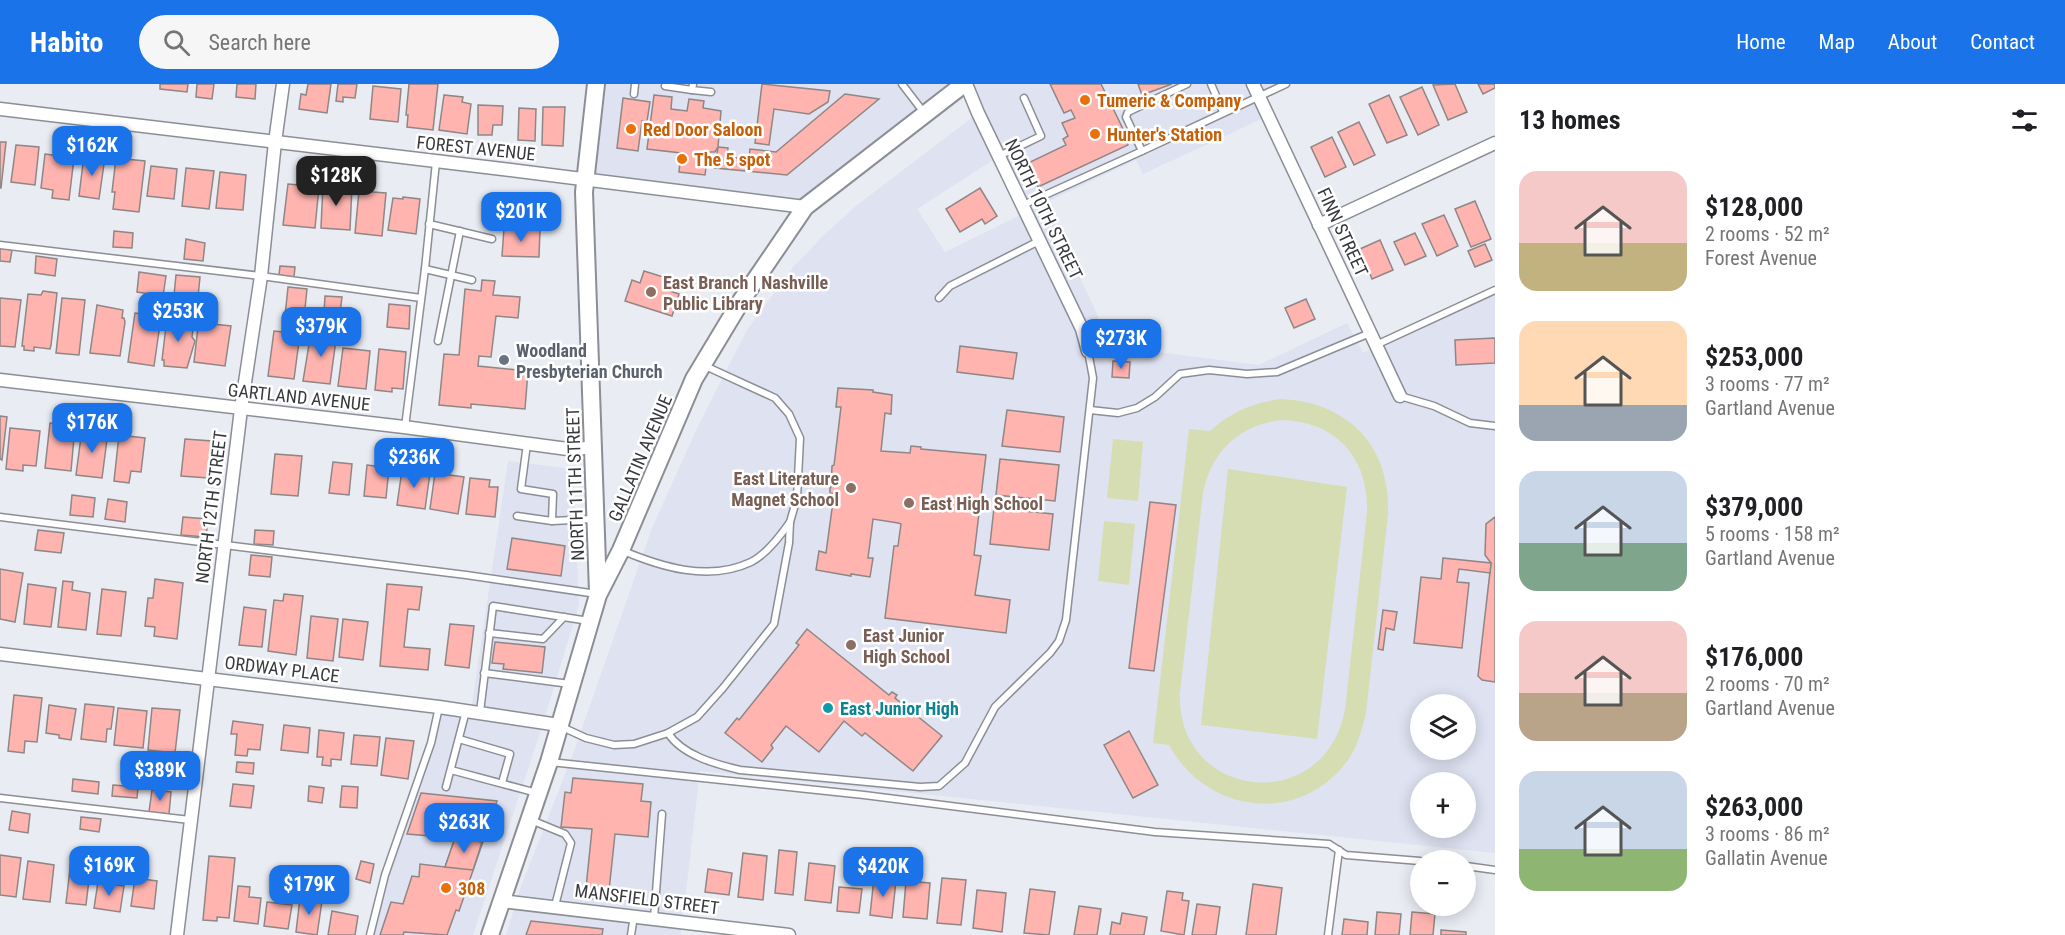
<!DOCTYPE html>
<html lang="en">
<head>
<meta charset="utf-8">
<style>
	body { margin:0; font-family:"Roboto Condensed",sans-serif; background:#f6f6f6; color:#202124; height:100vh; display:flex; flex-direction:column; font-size:22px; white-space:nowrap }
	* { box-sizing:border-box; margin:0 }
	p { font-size:20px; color:#757577 }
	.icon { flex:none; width:33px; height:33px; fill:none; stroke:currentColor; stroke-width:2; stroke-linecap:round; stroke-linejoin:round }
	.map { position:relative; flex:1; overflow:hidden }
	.side { display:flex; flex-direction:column; background:#fff; width:570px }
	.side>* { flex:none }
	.buttons { position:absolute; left:1410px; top:610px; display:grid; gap:12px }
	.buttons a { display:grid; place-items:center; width:66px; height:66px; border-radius:50%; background:#fff; box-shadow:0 3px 15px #0003; font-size:30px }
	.price { position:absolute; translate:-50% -51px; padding:0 14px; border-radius:12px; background:#1a73e8; color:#fff; font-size:20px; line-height:39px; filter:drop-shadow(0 2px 3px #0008) }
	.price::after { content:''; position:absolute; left:50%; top:36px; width:18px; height:14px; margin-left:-9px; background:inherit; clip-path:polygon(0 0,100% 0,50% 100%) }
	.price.active { background:#222; color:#fff }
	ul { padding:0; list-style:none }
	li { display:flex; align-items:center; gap:18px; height:150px; padding:0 24px }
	li span { display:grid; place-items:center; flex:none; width:168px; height:120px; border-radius:18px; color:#555 }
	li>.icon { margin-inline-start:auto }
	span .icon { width:72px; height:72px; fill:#fffc; stroke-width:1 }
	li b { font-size:26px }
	h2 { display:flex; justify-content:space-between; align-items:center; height:72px; padding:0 24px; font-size:26px }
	header { display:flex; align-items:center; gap:36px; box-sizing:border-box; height:84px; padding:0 30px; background:#1a73e8; color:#fff }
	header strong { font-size:28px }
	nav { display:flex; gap:33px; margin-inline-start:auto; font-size:21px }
	.search { width:420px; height:54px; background:#f6f6f6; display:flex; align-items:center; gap:15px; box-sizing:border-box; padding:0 21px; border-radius:33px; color:#757577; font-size:22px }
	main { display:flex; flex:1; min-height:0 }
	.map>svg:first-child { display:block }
	.built { fill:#dee2f1; fill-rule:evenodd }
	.green { fill:#d7ddb3; fill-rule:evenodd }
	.building { fill:#ffb4b0; stroke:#8f8685; stroke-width:1.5 }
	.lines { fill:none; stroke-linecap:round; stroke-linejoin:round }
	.lane-casing { stroke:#8c8e95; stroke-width:9 }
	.street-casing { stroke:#8c8e95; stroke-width:15 }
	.secondary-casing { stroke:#8c8e95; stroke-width:20 }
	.lane { stroke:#fff; stroke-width:6 }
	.street { stroke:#fff; stroke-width:12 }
	.secondary { stroke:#fff; stroke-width:16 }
	.food-dot { fill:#e8710a; stroke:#fff; stroke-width:2 }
	.education-dot { fill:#8d6e63; stroke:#fff; stroke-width:2 }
	.worship-dot { fill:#6b7280; stroke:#fff; stroke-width:2 }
	.culture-dot { fill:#0f9aa8; stroke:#fff; stroke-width:2 }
	.labels { text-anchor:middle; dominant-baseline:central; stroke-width:5; stroke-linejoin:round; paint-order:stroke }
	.food-label { font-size:18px; font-weight:bold; fill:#c56008; stroke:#fff; text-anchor:start }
	.street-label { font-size:18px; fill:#38393c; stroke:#fff }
	.education-label { font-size:18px; font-weight:bold; fill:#785e54; stroke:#fff; text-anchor:start }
	.worship-label { font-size:18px; font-weight:bold; fill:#5b616d; stroke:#fff; text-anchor:start }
	.culture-label { font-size:18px; font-weight:bold; fill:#0d838f; stroke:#fff; text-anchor:start }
</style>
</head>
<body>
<header>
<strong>Habito</strong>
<div class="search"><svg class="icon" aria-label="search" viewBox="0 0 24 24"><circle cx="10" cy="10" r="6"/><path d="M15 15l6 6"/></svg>Search here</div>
<nav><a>Home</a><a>Map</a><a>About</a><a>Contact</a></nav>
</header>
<main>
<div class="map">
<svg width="1495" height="851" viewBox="0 0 1495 851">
	<rect width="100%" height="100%" fill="#eaecf4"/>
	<!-- built -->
	<g class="built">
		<polygon points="596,0 964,0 805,123 586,94"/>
		<path d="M966,0H1286L1258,12L1268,32L1143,90L1136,76L1045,119L1112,262L1259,281L1347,239L1363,269L1495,207V769L700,687L681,851H506L520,805L573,670L652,444L699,340L747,246L794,182L825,150L856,122L978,29ZM998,73L1022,121L1043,120L945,168L917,125ZM1420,621H1466V666H1420ZM1420,699H1466V744H1420Z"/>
		<polygon points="508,377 573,385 579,521 539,652 473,851 370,851 385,791 408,729 439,623 471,627"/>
	</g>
	<!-- green -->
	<g class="green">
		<path d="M1281,315C1348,318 1391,362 1388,430L1366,629C1362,645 1358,662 1348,676C1300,742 1207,730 1169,661L1153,659L1189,345L1210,347C1231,328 1252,319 1281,315ZM1281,336C1336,337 1369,374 1367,428L1345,626C1324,734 1175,716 1180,608L1203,409C1211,368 1239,341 1281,336Z"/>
		<polygon points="1113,355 1143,358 1138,417 1107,414"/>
		<polygon points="1228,385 1347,403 1317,655 1201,641"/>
		<polygon points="1104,437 1135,440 1129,501 1098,497"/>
	</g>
	<!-- building -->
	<g class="building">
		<polygon points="160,0 188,0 187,8 160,5"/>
		<polygon points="197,0 214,0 212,15 196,13"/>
		<polygon points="237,0 256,0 255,15 236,13"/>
		<polygon points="308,0 331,0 327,29 299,25 301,10 306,11"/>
		<polygon points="338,0 357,0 355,14 343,13 343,18 336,17"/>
		<polygon points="409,0 438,0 433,46 407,43 408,31 406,31"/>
		<polygon points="762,0 830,7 828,18 809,30 774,25 769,61 755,59"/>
		<polygon points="1050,0 1101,0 1124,47 1122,48 1128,61 1038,103 1026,80 1066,61 1063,55 1068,52 1062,39 1075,34 1071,26 1064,29"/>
		<polygon points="1138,0 1172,0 1142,11"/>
		<polygon points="1455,0 1467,28 1448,36 1433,1"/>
		<polygon points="1478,0 1495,0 1495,4 1483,10"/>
		<polygon points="373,2 401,5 398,38 370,35"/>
		<polygon points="1422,3 1439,41 1418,51 1400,13"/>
		<polygon points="845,10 879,15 787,91 715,84 718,63 728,64 727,73 749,75 750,65 776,68"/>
		<polygon points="444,11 463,13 462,18 471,20 467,50 439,46"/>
		<polygon points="654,11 672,13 671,25 687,27 689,15 704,17 703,24 721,27 718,63 715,68 708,68 705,91 679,88 681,69 647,65"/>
		<polygon points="1389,11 1407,51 1387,59 1369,20"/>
		<polygon points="623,14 650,18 647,37 642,37 638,67 617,64"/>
		<polygon points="478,21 503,22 502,41 493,41 492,51 478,51"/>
		<polygon points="543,23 565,23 563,62 542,61"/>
		<polygon points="519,24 536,25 535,57 518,56"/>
		<polygon points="1359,38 1375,71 1354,81 1338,48"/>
		<polygon points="1332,53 1346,83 1325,93 1311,63"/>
		<polygon points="0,58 6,58 1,104 0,104"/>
		<polygon points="16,61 39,63 35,101 11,98"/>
		<polygon points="45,70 74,74 69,116 52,114 53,106 41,104"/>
		<polygon points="84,71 105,73 99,115 79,112"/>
		<polygon points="116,74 145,77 139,128 113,125 115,108 112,108"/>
		<polygon points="151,82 177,85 174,115 147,112"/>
		<polygon points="186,84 214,87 209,125 182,122"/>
		<polygon points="220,88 246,91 243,126 216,124"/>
		<polygon points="288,100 319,103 315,144 283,141"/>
		<polygon points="323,100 352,102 350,146 321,144"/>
		<polygon points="980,104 997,132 985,140 982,135 960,148 946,125"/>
		<polygon points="359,107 386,109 382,152 355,149"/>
		<polygon points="403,113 420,115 416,150 388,146 393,114 403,115"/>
		<polygon points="1475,117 1491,155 1471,163 1455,125"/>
		<polygon points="1444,131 1458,162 1437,172 1422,140"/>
		<polygon points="504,144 540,146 539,173 502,172"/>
		<polygon points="114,147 133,149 132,164 113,163"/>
		<polygon points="1415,149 1426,172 1405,181 1394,158"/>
		<polygon points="186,155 205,159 203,177 184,175"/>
		<polygon points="1380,156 1393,186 1372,195 1367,182 1361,184 1357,175 1363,172 1360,165"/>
		<polygon points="1485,160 1492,176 1475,183 1468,167"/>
		<polygon points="0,164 12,166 10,178 0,177"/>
		<polygon points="36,172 57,175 55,192 35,189"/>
		<polygon points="280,182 295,183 294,193 279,191"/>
		<polygon points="644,187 673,196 670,207 679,210 672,232 625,217 632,196 640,199"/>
		<polygon points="139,188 166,192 163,212 137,208"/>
		<polygon points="176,191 200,193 198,213 174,211"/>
		<polygon points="482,196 495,197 493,211 520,213 518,234 496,232 491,273 479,272 478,282 528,287 525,325 471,320 471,324 439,321 444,270 459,271 465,205 481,207"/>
		<polygon points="288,203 307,205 304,234 285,232"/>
		<polygon points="43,207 57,209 51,261 50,265 34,263 34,267 24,266 24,262 22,262 28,210 41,211"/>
		<polygon points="325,212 342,213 340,229 324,228"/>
		<polygon points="0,214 21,216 15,263 0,262"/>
		<polygon points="62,214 85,216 79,271 56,269"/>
		<polygon points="1306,215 1315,235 1294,244 1285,224"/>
		<polygon points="389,220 410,222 409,245 387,243"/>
		<polygon points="97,221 123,226 122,234 124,234 125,238 120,272 90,269"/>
		<polygon points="135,229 161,233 154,282 128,278"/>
		<polygon points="167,234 194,237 192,253 195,257 187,284 164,282 164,276 162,276"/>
		<polygon points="199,234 213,235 213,240 231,242 225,282 194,278"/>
		<polygon points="320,245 337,248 330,300 303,297 310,254 318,255"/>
		<polygon points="274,247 300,250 294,295 268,292"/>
		<polygon points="1495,254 1495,279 1456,281 1455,256"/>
		<polygon points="960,262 1017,269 1013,295 957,288"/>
		<polygon points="343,264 370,267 366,305 338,302"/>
		<polygon points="379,265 406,268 403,305 392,304 392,308 375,306"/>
		<polygon points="1113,277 1130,278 1129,294 1112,293"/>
		<polygon points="838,304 873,306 873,308 892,311 891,330 885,329 881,367 910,369 911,362 921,363 921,365 986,371 974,471 981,472 975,511 1010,516 1006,549 885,534 894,462 898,462 900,447 901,440 898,439 873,435 868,474 873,474 870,493 851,490 851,492 816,486 819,467 826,469 834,410 830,409 830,404 831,403 832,382 834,381 841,323 836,323"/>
		<polygon points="1007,326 1064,333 1060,368 1002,362"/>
		<polygon points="0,332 7,333 2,376 0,375"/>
		<polygon points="50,339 75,342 71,387 45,384"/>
		<polygon points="10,344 40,347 36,382 23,381 23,387 6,385"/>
		<polygon points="82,345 108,348 102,394 76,391"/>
		<polygon points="119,351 145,354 141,388 131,387 129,399 114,397"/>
		<polygon points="185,355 212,357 208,394 181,392"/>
		<polygon points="275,370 302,372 298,412 271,410"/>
		<polygon points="1000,375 1059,381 1055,417 996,411"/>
		<polygon points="333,378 352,380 349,411 329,409"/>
		<polygon points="367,381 389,384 386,414 364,412"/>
		<polygon points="402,386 430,389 425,425 397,421"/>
		<polygon points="435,389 464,393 458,430 430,425"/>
		<polygon points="470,394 490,396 489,403 498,403 495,433 466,430"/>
		<polygon points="72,411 95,414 93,433 70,431"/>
		<polygon points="108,415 127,418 125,438 105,435"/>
		<polygon points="1150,418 1176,421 1154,587 1129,584"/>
		<polygon points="994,424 1053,430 1049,466 990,460"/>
		<polygon points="183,433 208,435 206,453 181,451"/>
		<polygon points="1495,433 1495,598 1482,596 1478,592 1491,479 1485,471 1486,440"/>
		<polygon points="38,446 64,449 61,469 35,466"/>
		<polygon points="255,446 274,447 273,461 254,460"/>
		<polygon points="512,454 565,462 561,492 507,485"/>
		<polygon points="251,471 272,473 270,493 249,491"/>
		<polygon points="1443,474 1491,479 1490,489 1459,485 1457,498 1469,499 1462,564 1414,559 1421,493 1441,495"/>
		<polygon points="0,485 23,489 15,538 0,535"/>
		<polygon points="155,495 183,499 177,555 154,552 155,543 145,542 148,514 153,514"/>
		<polygon points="63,497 73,498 72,506 90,509 86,546 58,543"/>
		<polygon points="28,500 56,504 51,543 24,540"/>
		<polygon points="387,500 422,503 419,526 408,525 404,563 430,565 428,586 380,582"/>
		<polygon points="102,505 126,508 121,552 97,550"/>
		<polygon points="284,510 303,512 296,571 268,567 274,516 283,517"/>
		<polygon points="244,523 266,526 262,563 239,561"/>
		<polygon points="1383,526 1397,528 1394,546 1386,544 1383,566 1378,565"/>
		<polygon points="311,532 338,535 333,577 307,574"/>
		<polygon points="343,535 368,538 363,576 339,573"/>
		<polygon points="450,540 474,542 469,584 445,581"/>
		<polygon points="807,545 889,611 892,608 897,611 895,614 942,652 913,687 865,649 862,652 844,637 819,668 786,642 771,661 773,664 762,678 725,649 737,634 739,636 799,561 796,559"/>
		<polygon points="495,558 545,563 542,589 503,585 504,580 492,579"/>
		<polygon points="14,611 42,614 37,658 25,657 24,669 8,667"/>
		<polygon points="85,620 114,623 111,645 107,645 106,658 81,655"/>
		<polygon points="49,621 76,625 71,656 59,654 59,651 46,649"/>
		<polygon points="118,624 147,627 143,664 114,661"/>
		<polygon points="152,624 180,626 175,669 148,666"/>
		<polygon points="233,637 263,641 260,666 248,665 247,672 235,671 237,650 231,650"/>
		<polygon points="284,641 310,644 308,669 281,666"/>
		<polygon points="319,646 344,649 341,676 331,675 331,682 322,681 323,673 317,673"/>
		<polygon points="1129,647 1158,701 1133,714 1104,661"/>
		<polygon points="354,651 380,653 377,682 351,680"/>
		<polygon points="386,654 414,657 408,695 381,691"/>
		<polygon points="237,678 254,679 253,690 236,688"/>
		<polygon points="573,694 643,700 641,717 651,718 648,753 615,750 608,816 585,814 592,745 561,743 565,708 571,709"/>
		<polygon points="73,695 99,698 98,710 72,707"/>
		<polygon points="233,700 254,702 251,724 230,722"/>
		<polygon points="113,701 138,703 137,714 112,712"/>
		<polygon points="309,702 324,704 322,719 308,717"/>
		<polygon points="342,702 358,703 357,724 340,723"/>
		<polygon points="152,706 171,708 169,730 149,728"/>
		<polygon points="421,709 497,717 459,827 456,826 447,851 404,848 403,851 380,851 391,818 403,820 412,792 419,793 420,780 445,783 455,754 407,750"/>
		<polygon points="12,727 30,730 28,749 9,746"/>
		<polygon points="81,733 101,735 99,748 80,745"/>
		<polygon points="455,754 482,758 473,786 445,783"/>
		<polygon points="779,766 797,768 793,811 775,809"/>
		<polygon points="72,768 92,770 86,821 66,819"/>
		<polygon points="743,769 767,772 763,816 738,813"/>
		<polygon points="0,771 21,774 16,813 0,811"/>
		<polygon points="209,772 235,774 229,834 217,833 217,837 203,836"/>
		<polygon points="28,777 54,781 50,818 23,815"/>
		<polygon points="361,777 374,780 370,799 356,795"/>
		<polygon points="809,779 835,782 831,819 805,816"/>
		<polygon points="708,785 732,789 729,811 705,808"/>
		<polygon points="135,794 157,797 154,825 131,822"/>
		<polygon points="874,794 896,797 892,834 870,831"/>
		<polygon points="942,794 966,796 961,841 937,839"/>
		<polygon points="906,797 930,799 927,835 903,833"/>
		<polygon points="98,798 124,802 120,828 94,824"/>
		<polygon points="1253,800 1282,804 1276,851 1246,851"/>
		<polygon points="238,802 250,803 249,813 261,814 258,840 234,837"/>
		<polygon points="839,803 862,805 859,829 837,827"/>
		<polygon points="1030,805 1055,808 1049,851 1024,849"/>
		<polygon points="977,806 1006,809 1002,848 973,844"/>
		<polygon points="1167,807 1183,809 1182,816 1189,817 1184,851 1161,847"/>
		<polygon points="300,814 322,817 317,851 296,848"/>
		<polygon points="267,818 292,821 288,845 264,842"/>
		<polygon points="1197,820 1220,823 1216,851 1192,851"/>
		<polygon points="1079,822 1101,825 1097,851 1074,851"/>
		<polygon points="332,827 358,832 355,851 328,851"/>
		<polygon points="1377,828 1401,830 1399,851 1375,851"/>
		<polygon points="1412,828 1435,830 1433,851 1410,851"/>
		<polygon points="1122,829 1147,833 1144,851 1110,851 1112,838 1120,840"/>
		<polygon points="1344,835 1368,838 1367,851 1342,851"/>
		<polygon points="531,837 603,845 602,851 526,851"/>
		<polygon points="1441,846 1466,848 1466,851 1441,851"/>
	</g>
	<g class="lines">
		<defs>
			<g id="lane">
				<polyline points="693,0 692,6 711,8"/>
				<polyline points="902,0 925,30"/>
				<polyline points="1211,0 1223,28"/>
				<polyline points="665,2 692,6"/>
				<polyline points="634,10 635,0"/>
				<polyline points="1142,67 1286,0"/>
				<polyline points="999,72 1041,52 1024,14"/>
				<polyline points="1023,121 1142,67 1126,33 1128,28 1187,0"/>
				<polyline points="429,140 492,155"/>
				<polyline points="0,161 261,192 421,214"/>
				<polyline points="425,185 472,196"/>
				<polyline points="939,214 950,202 1039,157"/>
				<polyline points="438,257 460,147"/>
				<polyline points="1376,261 1495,206"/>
				<polyline points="1400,312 1434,322 1470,339 1495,342"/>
				<polyline points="1090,326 1118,329 1137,324 1155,313 1180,290 1209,286 1247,290 1277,288 1370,249"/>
				<polyline points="405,343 425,185 436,78"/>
				<polyline points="527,360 521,405 553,410 552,437 593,435"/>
				<polyline points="517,432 552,437"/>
				<polyline points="0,433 466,491 597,510"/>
				<path d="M621,466C661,483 709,498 751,478C765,471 781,451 790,438"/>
				<polyline points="489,549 543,555 564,533"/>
				<polyline points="484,589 570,600"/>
				<polyline points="480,628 493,522 589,537"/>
				<polyline points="562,643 586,654 614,661 634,660 668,649 697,633 723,604 774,540 789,459 790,438 797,414 800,354 789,330 775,314 703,281"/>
				<path d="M668,649C682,671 715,680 740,686L920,703L939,702L965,679L995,623L1050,569L1059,557L1066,536L1093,294L1088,267"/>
				<polyline points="459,655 510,670 502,699"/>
				<polyline points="550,678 864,711 1155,748 1329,760 1346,771 1420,777"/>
				<polyline points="451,686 537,709"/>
				<polyline points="446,703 466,627"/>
				<polyline points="0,714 190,736"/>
				<polyline points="531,736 565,750 571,759 555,822"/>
				<polyline points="1466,782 1495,786"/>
				<polyline points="654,834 662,730"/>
				<polyline points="370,851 385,791 431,659 439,623"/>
				<polyline points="631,851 634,832"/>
				<polyline points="1328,851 1339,766"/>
			</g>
			<g id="street">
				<polyline points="966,0 978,29 1082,245 1088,267"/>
				<polyline points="1253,0 1400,312"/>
				<path d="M0,25C268,57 537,88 805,123"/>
				<polyline points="1319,141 1495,59"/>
				<polyline points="0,296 404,343 575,366 594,362"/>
				<polyline points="0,570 439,623 559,641"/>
				<polyline points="501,817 789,851"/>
				<polyline points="177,851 241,325 261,192 275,58 283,0"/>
			</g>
			<g id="secondary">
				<polyline points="596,0 584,108 598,508"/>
				<polyline points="490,851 549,678 598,511 621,466 694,295 741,217 805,123 964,0"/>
			</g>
		</defs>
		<!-- lane casing -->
		<use href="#lane" class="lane-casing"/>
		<!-- street casing -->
		<use href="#street" class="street-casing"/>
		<!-- secondary casing -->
		<use href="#secondary" class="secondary-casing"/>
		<!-- lane -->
		<use href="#lane" class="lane"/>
		<!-- street -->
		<use href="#street" class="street"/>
		<!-- secondary -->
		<use href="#secondary" class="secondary"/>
	</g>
	<!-- markers -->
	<g class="food-dot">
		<circle cx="1085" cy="16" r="6"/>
		<circle cx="631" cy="45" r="6"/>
		<circle cx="1095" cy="50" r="6"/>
		<circle cx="682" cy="75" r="6"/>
		<circle cx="446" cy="804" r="6"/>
	</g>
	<g class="education-dot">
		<circle cx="651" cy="208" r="6"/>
		<circle cx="851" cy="404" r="6"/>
		<circle cx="909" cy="419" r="6"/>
		<circle cx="851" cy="561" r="6"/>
	</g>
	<circle class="worship-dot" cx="504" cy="276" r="6"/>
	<circle class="culture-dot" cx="828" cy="624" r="6"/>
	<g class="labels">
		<!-- food labels -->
		<g class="food-label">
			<text x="1097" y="16">Tumeric &amp; Company</text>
			<text x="643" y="45">Red Door Saloon</text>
			<text x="1107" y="50">Hunter's Station</text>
			<text x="694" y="75">The 5 spot</text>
			<text x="458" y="804">308</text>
		</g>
		<!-- street labels -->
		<g class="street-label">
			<text transform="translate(476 64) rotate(6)">FOREST AVENUE</text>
			<text transform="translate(1044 125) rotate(64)">NORTH 10TH STREET</text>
			<text transform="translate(1343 148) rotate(65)">FINN STREET</text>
			<text transform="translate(299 313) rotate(6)">GARTLAND AVENUE</text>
			<text transform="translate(640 374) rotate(-67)">GALLATIN AVENUE</text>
			<text transform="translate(575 400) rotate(-92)">NORTH 11TH STREET</text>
			<text transform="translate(211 423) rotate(-83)">NORTH 12TH STREET</text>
			<text transform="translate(282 585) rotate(7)">ORDWAY PLACE</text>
			<text transform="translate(647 815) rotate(7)">MANSFIELD STREET</text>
		</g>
		<!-- education labels -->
		<g class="education-label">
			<text x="663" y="198">East Branch | Nashville<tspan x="663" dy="21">Public Library</tspan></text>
			<text x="839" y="394" text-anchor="end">East Literature<tspan x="839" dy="21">Magnet School</tspan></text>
			<text x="921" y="419">East High School</text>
			<text x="863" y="551">East Junior<tspan x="863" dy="21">High School</tspan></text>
		</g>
		<!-- worship labels -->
		<g class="worship-label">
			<text x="516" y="266">Woodland<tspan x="516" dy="21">Presbyterian Church</tspan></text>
		</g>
		<!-- culture labels -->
		<g class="culture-label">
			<text x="840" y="624">East Junior High</text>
		</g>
	</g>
</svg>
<div class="buttons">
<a><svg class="icon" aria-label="layers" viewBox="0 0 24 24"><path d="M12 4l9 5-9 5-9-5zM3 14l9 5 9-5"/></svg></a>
<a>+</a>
<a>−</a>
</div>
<b class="price" style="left:92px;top:93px">$162K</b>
<b class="price active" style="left:336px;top:123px">$128K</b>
<b class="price" style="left:521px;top:159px">$201K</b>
<b class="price" style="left:178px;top:259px">$253K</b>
<b class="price" style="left:321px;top:274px">$379K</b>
<b class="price" style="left:1121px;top:286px">$273K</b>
<b class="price" style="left:92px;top:370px">$176K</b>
<b class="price" style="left:414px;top:405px">$236K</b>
<b class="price" style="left:160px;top:718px">$389K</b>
<b class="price" style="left:464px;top:770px">$263K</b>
<b class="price" style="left:109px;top:813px">$169K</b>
<b class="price" style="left:883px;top:814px">$420K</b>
<b class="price" style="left:309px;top:832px">$179K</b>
</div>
<section class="side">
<h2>13 homes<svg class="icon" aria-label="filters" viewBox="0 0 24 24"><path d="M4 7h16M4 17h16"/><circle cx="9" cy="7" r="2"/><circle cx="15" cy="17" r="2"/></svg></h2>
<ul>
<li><span style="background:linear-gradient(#f6c9c9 60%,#c2b280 0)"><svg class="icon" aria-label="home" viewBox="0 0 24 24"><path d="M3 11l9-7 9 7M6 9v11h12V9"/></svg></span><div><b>$128,000</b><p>2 rooms · 52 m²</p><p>Forest Avenue</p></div></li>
<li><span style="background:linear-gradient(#ffd9b3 70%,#9aa5b1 0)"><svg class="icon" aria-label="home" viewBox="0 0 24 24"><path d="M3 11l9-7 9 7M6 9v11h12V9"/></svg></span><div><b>$253,000</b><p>3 rooms · 77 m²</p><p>Gartland Avenue</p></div></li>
<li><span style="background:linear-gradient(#c9d6e8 60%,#7fa58c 0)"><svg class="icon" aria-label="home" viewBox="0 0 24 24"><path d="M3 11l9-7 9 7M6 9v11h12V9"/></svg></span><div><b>$379,000</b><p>5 rooms · 158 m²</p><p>Gartland Avenue</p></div></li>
<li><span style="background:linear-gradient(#f6c9c9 60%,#b9a48a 0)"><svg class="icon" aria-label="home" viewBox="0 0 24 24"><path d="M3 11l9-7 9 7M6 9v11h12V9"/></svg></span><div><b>$176,000</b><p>2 rooms · 70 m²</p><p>Gartland Avenue</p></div></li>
<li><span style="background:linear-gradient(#c9d6e8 65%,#8fb573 0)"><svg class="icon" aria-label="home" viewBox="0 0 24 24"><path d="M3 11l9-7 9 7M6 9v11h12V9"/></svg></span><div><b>$263,000</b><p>3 rooms · 86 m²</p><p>Gallatin Avenue</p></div></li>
</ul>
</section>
</main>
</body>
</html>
